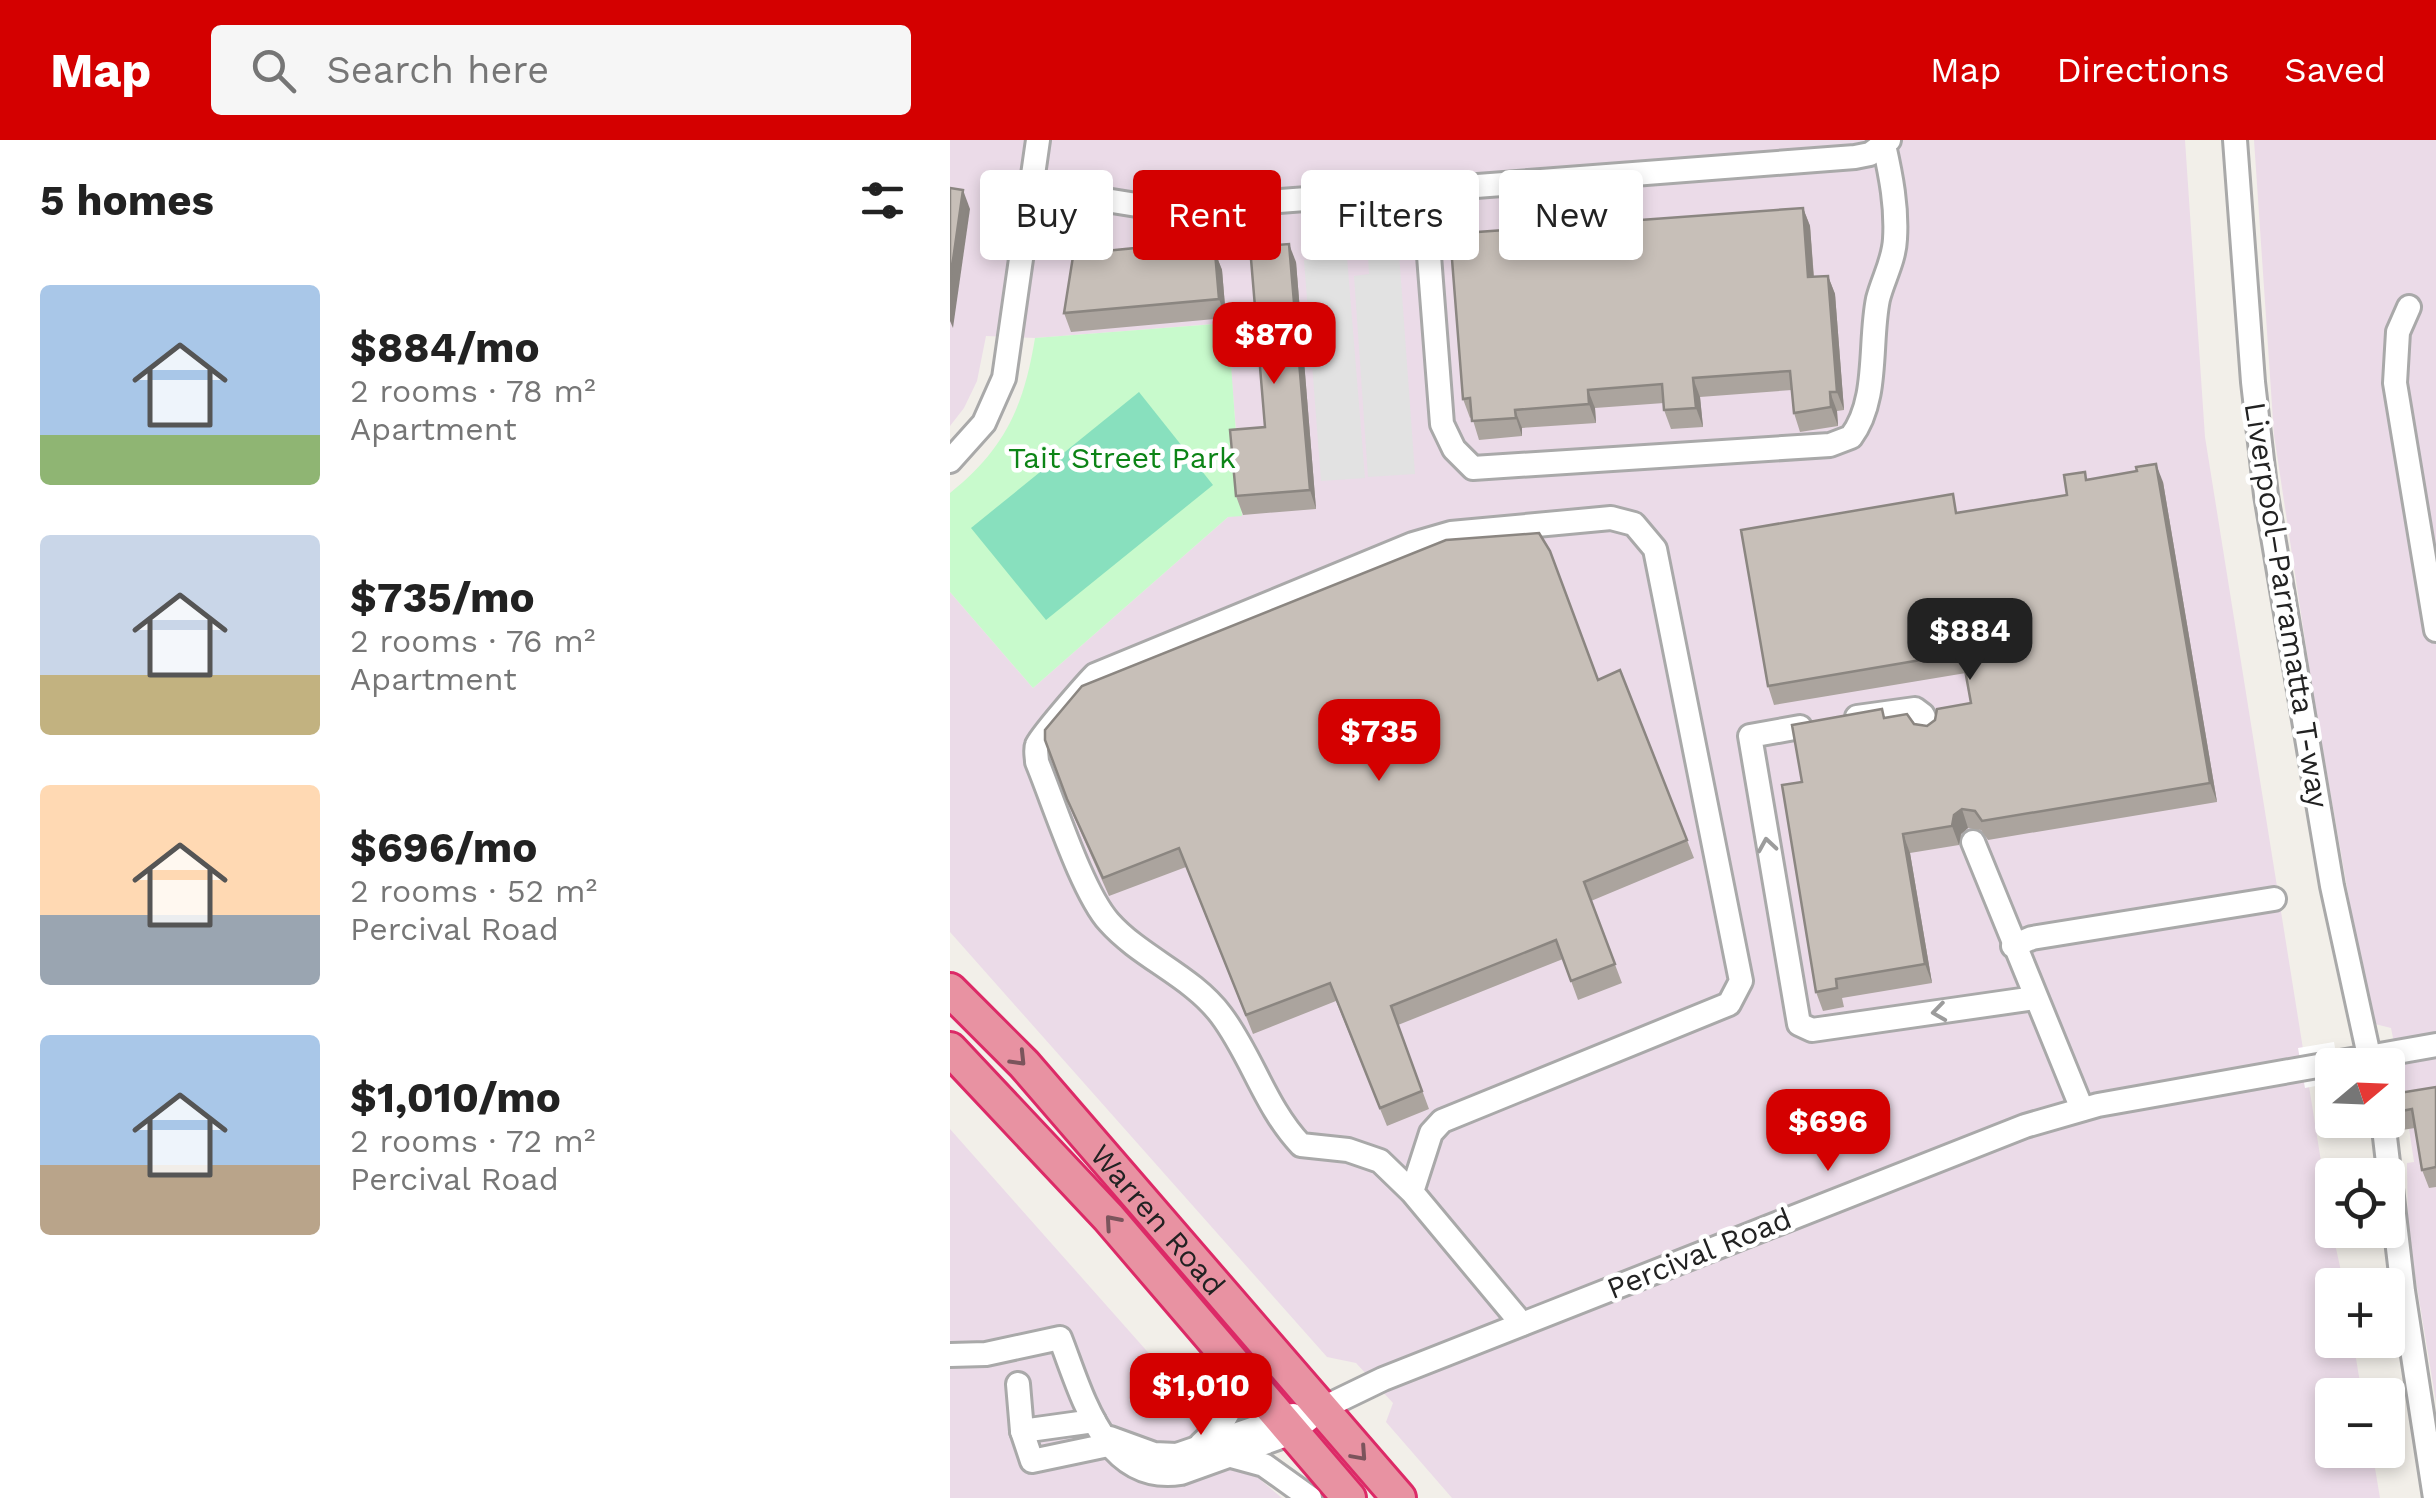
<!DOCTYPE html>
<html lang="en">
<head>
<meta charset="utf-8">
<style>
	body { margin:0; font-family:"Work Sans",sans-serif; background:#f6f6f6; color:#222; height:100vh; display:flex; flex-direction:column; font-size:38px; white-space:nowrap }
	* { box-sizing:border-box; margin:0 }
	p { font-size:32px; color:#767676 }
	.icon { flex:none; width:55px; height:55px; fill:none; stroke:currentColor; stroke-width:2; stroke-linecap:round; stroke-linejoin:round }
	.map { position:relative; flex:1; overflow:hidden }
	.drawer { display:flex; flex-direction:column; background:#fff; width:950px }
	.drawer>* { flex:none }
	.top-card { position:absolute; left:30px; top:30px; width:950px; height:90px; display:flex; gap:20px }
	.needle { width:65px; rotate:71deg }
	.tools { position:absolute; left:1365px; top:908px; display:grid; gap:20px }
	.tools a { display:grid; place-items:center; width:90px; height:90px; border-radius:10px; background:#fff; box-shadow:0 5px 15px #0003; font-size:50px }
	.price { position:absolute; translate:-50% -85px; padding:0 22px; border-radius:20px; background:#d40000; color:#fff; font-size:32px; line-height:65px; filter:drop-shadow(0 2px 5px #0008) }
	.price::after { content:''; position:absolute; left:50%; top:60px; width:30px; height:22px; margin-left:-15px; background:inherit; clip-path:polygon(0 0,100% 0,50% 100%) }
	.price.active { background:#222; color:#fff }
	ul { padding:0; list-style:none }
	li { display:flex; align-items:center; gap:30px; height:250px; padding:0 40px }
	li span { display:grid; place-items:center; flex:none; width:280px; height:200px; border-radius:10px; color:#555 }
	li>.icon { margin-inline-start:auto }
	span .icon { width:120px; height:120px; fill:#fffc; stroke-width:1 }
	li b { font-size:42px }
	h2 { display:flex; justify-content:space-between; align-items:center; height:120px; padding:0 40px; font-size:42px }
	.tag { padding:0 35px; border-radius:10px; background:#fff; box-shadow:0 5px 15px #0003; font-size:35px; line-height:90px }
	.tag.active { background:#d40000; color:#fff }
	header { display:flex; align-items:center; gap:60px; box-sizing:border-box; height:140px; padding:0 50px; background:#d40000; color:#fff }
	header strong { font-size:48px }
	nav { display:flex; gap:55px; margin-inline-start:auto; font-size:35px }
	.search { width:700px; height:90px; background:#f6f6f6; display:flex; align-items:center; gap:25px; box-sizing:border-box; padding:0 35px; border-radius:10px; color:#767676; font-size:38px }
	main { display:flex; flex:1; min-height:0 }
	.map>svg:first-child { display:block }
	.industrial { fill:#ebdbe8 }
	.park { fill:#c8facc }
	.pitch { fill:#88e0be }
	.parking { fill:#e2e2e2 }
	.pier { fill:#fff }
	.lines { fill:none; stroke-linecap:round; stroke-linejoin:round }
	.minor-casing { stroke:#a9a9a9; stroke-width:28 }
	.highway-casing { stroke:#dc2a67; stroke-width:38 }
	.minor { stroke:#fff; stroke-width:22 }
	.highway { stroke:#e892a2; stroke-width:32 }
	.wall { fill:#aba49e }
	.shaded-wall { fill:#8b8681 }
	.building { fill:#c7bfb8; stroke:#8b8681; stroke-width:2.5 }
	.oneway { stroke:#9c9c9c }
	.oneway2 { stroke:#7b545c }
	.labels { text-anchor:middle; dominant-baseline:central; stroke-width:9; stroke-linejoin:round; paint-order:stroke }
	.park-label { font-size:30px; fill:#0c8416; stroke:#fff }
	.street-label { font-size:30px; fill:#222; stroke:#fff }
</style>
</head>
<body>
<header>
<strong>Map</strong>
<div class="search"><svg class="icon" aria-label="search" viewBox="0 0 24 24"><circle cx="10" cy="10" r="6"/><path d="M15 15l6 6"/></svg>Search here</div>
<nav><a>Map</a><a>Directions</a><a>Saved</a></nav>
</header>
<main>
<section class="drawer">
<h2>5 homes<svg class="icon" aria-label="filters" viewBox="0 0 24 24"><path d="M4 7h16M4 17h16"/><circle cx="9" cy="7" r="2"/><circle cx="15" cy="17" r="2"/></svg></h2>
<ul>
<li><span style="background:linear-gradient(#a9c7e8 75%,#8fb573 0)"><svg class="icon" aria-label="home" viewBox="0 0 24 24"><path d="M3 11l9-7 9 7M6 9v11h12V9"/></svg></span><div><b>$884/mo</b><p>2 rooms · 78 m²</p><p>Apartment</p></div></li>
<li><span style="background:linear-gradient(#c9d6e8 70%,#c2b280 0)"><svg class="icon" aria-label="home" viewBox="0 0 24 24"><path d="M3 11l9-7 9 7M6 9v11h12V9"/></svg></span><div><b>$735/mo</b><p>2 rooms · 76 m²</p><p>Apartment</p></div></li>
<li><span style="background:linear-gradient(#ffd9b3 65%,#9aa5b1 0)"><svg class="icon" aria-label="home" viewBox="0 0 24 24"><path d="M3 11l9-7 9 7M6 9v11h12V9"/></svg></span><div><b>$696/mo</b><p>2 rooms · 52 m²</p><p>Percival Road</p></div></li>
<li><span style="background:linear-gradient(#a9c7e8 65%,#b9a48a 0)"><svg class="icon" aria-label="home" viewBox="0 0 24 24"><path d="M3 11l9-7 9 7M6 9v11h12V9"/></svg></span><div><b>$1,010/mo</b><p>2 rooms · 72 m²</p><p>Percival Road</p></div></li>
</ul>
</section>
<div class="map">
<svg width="1486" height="1358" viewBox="0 0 1486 1358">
	<rect width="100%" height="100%" fill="#f2efe9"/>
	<!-- industrial -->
	<g class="industrial">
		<polygon points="0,0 1235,0 1255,297 1382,1090 1394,1145 1382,1145 1382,1200 1403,1200 1412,1255 1382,1255 1382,1310 1422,1310 1430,1358 502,1358 436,1282 443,1263 406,1223 377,1217 0,792 0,452 83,548 278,377 293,374 277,183 86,198 36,196 27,241 14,268 0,286"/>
		<polygon points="1304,0 1486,0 1486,1262 1458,1093 1457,1023 1464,1022 1453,948 1441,888 1425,884 1417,862 1363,553 1324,295"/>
		<polygon points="0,989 313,1342 332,1358 0,1358"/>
	</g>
	<!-- park -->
	<path class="park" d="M278,183L292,376L278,377L83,548L0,452V353C55,309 74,266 85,198Z"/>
	<!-- pitch -->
	<polygon class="pitch" points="189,252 263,345 96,480 21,388"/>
	<!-- parking -->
	<g class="parking">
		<polygon points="449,113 465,334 418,337 404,136 419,134 418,116"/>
		<polygon points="397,117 415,338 371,341 354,120"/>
	</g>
	<!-- pier -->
	<polygon class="pier" points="1384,902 1388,925 1382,925 1382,943 1355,948 1348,908"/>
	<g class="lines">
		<defs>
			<g id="minor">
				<polyline points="1285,0 1303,242 1316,355 1382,746 1421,925"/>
				<polyline points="81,48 193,66 252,67 905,17 920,14 939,0"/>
				<path d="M474,51L492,284L504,309L523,328L880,305L901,297C929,260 919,203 928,159C933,139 944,121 945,99C947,67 941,36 934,5"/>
				<polyline points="1459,167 1448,192 1445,243 1486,490"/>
				<polyline points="0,321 34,283 54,238 88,0"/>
				<polyline points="907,577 965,569 973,575 979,590"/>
				<polyline points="850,587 800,596 849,884 862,890 1085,858"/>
				<polyline points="1023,702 1132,969"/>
				<polyline points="1063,806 1082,798 1324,759"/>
				<polyline points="1433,980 1453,1151 1485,1358"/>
				<path d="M462,1052L481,993L492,981L779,864L791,841L705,409L684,384L661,378L501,393L463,404L145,535C137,543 89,598 87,605C85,610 87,617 87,622C104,663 132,752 159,782C191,818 242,836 271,875C302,916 315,967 351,1005L398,1010L430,1021L462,1052L572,1184"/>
				<path d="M0,1215L36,1214L110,1198C132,1254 154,1345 231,1333L342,1293L371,1269L433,1239L1075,986L1148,965L1486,905"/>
				<polyline points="68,1244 72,1291"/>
				<polyline points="144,1281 72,1291 82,1321 158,1305"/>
				<polyline points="160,1298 204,1314 227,1315 343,1275"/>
				<polyline points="251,1304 271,1285 297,1239"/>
				<polyline points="281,1316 314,1325 360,1358"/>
			</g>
			<g id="highway">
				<path id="s1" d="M0,850L74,924L449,1358"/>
				<polyline points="0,909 158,1077 399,1358"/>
			</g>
		</defs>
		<!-- minor casing -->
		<use href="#minor" class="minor-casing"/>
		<!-- highway casing -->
		<use href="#highway" class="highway-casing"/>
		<!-- minor -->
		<use href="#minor" class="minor"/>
		<!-- highway -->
		<use href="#highway" class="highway"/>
	</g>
	<!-- wall -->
	<g class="wall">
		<polygon points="853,68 860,86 864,137 878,136 885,154 894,270 887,271 888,286 850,292 844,273 842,250 750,257 753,287 721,289 714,270 714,263 645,268 646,283 572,288 572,296 529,300 522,277 520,278 513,259"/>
		<polygon points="144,102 148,112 188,114 265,112 272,130 276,178 121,192 114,173"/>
		<polygon points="346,122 366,369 293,375 286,356 315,287"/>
		<polygon points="1137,339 1213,342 1267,662 1038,700 1031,690 1018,688 1011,694 1009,705 960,713 982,843 892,858 894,867 873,871 866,852 852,642 935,577 977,586 1021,563 1016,533 824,565 818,546 1010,373 1117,355"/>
		<polygon points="648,540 737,700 744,718 641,761 672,843 628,860 613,819 448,885 479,969 437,986 386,861 303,894 236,727 159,756 124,677 95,600"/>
		<polygon points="1486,947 1486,1047 1479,1048 1472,1030 1465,988 1452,990 1446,972"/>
	</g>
	<!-- shaded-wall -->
	<g class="shaded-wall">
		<polygon points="13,50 20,69 3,188 0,181 0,141"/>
		<polygon points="853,68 860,86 865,156 858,137"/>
		<polygon points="339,104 346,122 366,369 360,350"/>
		<polygon points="265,112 272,130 276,178 269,159"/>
		<polygon points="878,136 885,154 894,270 887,252"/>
		<polygon points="743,238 750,257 753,287 746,268"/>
		<polygon points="638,250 645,268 646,283 639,264"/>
		<polygon points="880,252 887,271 888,286 881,267"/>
		<polygon points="565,270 572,288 572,296 566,278"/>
		<polygon points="1206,324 1213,342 1267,662 1260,643"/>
		<polygon points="1012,669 1018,688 1011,694 1009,705 1002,686 1004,675"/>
		<polygon points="953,694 960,713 982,843 975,824"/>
	</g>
	<!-- building -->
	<g class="building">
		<polygon points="0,48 13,50 0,141"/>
		<polygon points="853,68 858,137 878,136 887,252 880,252 881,267 844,273 840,231 743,238 746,268 714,270 712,244 638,250 639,264 565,270 566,278 522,281 520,258 513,259 500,94"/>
		<polygon points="144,102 145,112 186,108 186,115 253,109 254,112 265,112 269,159 114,173 125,104"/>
		<polygon points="339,104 360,350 286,356 280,290 315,287 300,107"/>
		<polygon points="1206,324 1260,643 1032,681 1025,671 1012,669 1004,675 1002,686 953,694 975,824 886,839 887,848 866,852 832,645 852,642 842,585 932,569 934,578 957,574 964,584 977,586 985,580 987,569 1021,563 1012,513 818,546 791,390 1003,354 1006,373 1117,355 1114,335 1135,332 1136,340 1187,331 1186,327"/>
		<polygon points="589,393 600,411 648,540 670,530 737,700 634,742 665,824 621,841 606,800 441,866 472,951 430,968 380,843 296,875 229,708 153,738 117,659 95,600 95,590 132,546 496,400"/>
		<polygon points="1486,947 1486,1027 1472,1030 1462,969 1446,972 1443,954"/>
	</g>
	<!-- one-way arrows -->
	<defs><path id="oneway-chevron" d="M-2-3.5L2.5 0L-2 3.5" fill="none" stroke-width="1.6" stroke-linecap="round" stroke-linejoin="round" transform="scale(2.5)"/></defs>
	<g class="oneway">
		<use href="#oneway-chevron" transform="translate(817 705) rotate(-99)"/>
		<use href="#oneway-chevron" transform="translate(989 872) rotate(172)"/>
	</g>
	<g class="oneway2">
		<use href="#oneway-chevron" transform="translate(69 919) rotate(46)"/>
		<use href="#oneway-chevron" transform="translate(162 1082) rotate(-131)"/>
		<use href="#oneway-chevron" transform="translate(410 1314) rotate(48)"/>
	</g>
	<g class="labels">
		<!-- park labels -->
		<g class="park-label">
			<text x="172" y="317">Tait Street Park</text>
		</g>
		<!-- street labels -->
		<g class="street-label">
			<text transform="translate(1337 465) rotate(81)">Liverpool–Parramatta T-way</text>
			<text stroke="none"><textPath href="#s1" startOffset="310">Warren Road</textPath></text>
			<text transform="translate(749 1113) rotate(-22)">Percival Road</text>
		</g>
	</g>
</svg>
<div class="tools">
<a><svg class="needle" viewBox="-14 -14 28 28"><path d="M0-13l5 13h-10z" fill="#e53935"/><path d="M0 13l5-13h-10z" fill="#767676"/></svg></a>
<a><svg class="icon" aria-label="locate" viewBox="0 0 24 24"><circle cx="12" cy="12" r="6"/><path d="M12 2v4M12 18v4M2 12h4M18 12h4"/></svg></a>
<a>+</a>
<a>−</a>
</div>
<b class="price" style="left:324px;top:247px">$870</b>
<b class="price active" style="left:1020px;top:543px">$884</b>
<b class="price" style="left:429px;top:644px">$735</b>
<b class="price" style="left:878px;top:1034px">$696</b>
<b class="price" style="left:251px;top:1298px">$1,010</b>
<div class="top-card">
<a class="tag">Buy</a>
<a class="tag active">Rent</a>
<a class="tag">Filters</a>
<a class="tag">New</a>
</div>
</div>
</main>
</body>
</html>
